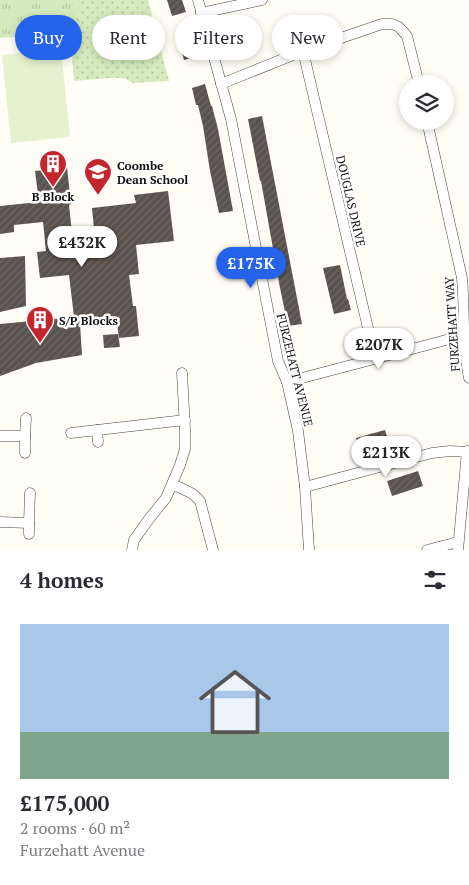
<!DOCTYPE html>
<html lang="en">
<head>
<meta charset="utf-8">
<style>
	body { margin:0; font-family:"PT Serif",serif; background:#f2f2f3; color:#2b2b33; height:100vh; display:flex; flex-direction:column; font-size:19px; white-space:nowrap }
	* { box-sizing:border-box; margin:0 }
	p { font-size:16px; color:#7c7c81 }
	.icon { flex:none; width:28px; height:28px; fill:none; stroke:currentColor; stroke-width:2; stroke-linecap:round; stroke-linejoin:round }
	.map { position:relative; height:550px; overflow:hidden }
	.details { display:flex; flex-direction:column; background:#fff; flex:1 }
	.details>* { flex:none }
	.top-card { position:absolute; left:15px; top:15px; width:440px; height:45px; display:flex; gap:10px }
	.tools { position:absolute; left:399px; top:75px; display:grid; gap:10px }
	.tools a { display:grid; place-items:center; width:55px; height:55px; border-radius:50%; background:#fff; box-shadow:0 2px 8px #0003; font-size:25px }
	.price { position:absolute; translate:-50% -42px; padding:0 11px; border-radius:18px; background:#fff; color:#222; font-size:16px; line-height:32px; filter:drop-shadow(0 1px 2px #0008) }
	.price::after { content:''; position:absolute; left:50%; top:30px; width:15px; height:11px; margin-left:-8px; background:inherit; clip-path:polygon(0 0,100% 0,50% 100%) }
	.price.current { background:#2563eb; color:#fff }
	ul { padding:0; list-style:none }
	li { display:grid; align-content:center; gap:10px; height:265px; padding:0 20px }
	li span { display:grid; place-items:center; height:155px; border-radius:0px; color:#555 }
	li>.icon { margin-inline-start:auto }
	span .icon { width:90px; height:90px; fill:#fffc; stroke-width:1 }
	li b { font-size:21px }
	h2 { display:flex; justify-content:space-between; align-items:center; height:60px; padding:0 20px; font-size:21px }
	.chip { padding:0 18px; border-radius:22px; background:#fff; box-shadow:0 2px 8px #0003; font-size:18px; line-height:45px }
	.chip.current { background:#2563eb; color:#fff }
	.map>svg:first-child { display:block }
	.grass { fill:url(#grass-dots) }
	.park { fill:url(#park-tufts) }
	.pitch { fill:#e6f2cf }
	.building { fill:url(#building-hatch) }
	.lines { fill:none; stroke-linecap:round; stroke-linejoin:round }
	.street-casing { stroke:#444; stroke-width:11 }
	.street { stroke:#fff; stroke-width:10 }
	.labels { text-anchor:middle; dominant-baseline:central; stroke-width:5; stroke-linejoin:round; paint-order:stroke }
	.poi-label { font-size:12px; font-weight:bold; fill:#111; stroke:#fff; text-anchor:start }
	.street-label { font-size:12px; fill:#111; stroke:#fff }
</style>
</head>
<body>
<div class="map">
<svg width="469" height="550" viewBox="0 0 469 550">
	<defs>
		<pattern id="grass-dots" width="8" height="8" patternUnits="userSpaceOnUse" patternTransform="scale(1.25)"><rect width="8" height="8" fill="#d5ebbd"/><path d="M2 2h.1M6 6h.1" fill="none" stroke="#b6c8a1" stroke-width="1.8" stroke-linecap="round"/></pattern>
		<pattern id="park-tufts" width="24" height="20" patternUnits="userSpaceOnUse" patternTransform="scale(1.25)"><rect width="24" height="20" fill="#d5ebbd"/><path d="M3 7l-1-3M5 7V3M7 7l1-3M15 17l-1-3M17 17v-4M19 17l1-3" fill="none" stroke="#b6c8a1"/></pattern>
		<pattern id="building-hatch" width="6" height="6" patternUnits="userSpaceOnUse" patternTransform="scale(1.25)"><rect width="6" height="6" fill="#5a524d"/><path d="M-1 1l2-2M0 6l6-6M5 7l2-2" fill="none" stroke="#6d6662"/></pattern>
	</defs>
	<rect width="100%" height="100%" fill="#fffdf5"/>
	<!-- grass -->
	<polygon class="grass" points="77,0 148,0 169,81 133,83 124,78 109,78 74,81 70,33 80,32"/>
	<!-- park -->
	<polygon class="park" points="0,0 77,0 80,32 0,38"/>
	<!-- pitch -->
	<polygon class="pitch" points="61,49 70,137 11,143 2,55"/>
	<!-- building -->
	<g class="building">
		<polygon points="167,0 182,0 186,12 172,16"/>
		<polygon points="194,39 198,56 184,60 179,42"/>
		<polygon points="205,84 211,106 212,106 218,129 233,211 219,213 210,171 203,126 198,105 196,105 192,88"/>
		<polygon points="262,116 302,324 288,326 280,288 261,181 260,181 248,119"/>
		<polygon points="67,167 71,204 69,205 74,251 104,247 102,228 94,229 92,208 136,203 134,195 168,191 174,241 136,245 139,274 129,275 133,306 136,306 139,336 119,338 116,316 85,319 86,324 80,324 82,355 36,363 0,376 0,324 74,317 69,275 40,278 37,252 46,251 43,222 14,225 14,232 0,234 0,206 39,202 35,171"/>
		<polygon points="25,256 26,306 0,312 0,258"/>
		<polygon points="340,265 347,299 348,299 351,310 334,314 323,268"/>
		<polygon points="118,334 120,347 104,348 103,335"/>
		<polygon points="385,430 390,447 361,455 356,438"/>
		<polygon points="418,471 423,486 392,496 387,481"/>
	</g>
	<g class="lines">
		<defs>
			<g id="street">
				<polyline points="198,0 231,119 278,361 287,382 298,431 305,487 309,550"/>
				<polyline points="201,13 262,0"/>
				<polyline points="303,51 375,358"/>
				<polyline points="221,84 303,51 382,24 392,24 399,27 407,36 419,84"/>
				<path d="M427,121L462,278C465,311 462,345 469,378"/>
				<polyline points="287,382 465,335"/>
				<polyline points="97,430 98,442"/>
				<polyline points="71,433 185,420"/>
				<polyline points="0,436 25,436 26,418"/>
				<polyline points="25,453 25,436"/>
				<polyline points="172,486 179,487 193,494 200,501 213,550"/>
				<polyline points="305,487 432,453 450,451 469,452"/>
				<polyline points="0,522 29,523 30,493"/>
				<polyline points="29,534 29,523"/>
				<polyline points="132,550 134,540 149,519 166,498 180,465 185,449 185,429 182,373"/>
				<polyline points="427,550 458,542"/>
				<polyline points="458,550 467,451"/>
			</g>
		</defs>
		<!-- street casing -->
		<use href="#street" class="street-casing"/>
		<!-- street -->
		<use href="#street" class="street"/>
	</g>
	<!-- icons -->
	<defs>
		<symbol id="building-pin" viewBox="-11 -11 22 30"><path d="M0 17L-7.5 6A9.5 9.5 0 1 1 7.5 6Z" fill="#c4262e" stroke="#fff"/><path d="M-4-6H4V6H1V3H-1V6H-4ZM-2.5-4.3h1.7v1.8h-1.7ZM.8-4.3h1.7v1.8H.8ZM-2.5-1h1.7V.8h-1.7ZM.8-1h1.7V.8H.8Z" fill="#fff"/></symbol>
		<symbol id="school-pin" viewBox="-11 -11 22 30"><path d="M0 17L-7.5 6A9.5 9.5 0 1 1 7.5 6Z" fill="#c4262e" stroke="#fff"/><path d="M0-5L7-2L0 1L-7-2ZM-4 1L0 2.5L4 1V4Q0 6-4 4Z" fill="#fff"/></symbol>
	</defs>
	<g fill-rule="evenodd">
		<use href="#building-pin" x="37" y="148" width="32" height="43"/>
		<use href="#school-pin" x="82" y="156" width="32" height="43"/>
		<use href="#building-pin" x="24" y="304" width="32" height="43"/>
	</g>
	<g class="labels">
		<!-- poi labels -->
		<g class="poi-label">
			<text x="117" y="165">Coombe<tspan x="117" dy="14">Dean School</tspan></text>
			<text x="53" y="196" text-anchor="middle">B Block</text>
			<text x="59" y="320">S/P Blocks</text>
		</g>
		<!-- street labels -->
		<g class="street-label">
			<text transform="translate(351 201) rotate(77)">DOUGLAS DRIVE</text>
			<text transform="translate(452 324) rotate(-94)">FURZEHATT WAY</text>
			<text transform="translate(295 370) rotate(76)">FURZEHATT AVENUE</text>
		</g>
	</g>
</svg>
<div class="tools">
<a><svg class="icon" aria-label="layers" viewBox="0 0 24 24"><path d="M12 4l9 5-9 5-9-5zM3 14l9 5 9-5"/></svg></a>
</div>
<b class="price" style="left:82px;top:268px">£432K</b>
<b class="price current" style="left:251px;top:289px">£175K</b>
<b class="price" style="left:379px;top:370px">£207K</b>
<b class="price" style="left:386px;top:478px">£213K</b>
<div class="top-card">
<a class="chip current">Buy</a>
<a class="chip">Rent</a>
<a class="chip">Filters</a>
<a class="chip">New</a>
</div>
</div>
<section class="details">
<h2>4 homes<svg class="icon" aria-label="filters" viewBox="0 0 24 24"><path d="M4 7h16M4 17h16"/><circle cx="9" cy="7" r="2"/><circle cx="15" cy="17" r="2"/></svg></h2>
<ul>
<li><span style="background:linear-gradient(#a9c7e8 70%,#7fa58c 0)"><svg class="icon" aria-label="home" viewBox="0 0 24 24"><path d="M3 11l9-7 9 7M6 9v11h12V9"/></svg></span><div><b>£175,000</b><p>2 rooms · 60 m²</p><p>Furzehatt Avenue</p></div></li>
</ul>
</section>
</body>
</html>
